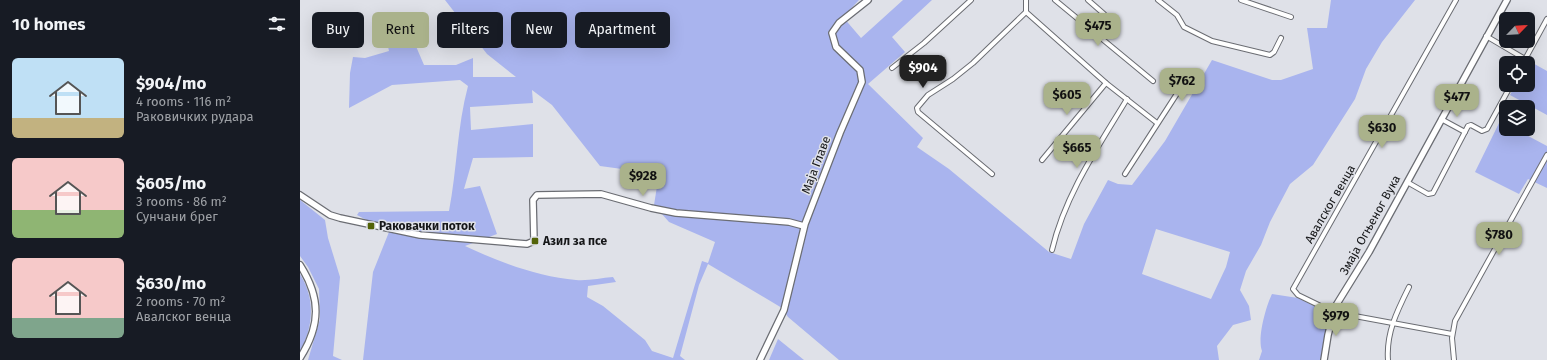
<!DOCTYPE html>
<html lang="en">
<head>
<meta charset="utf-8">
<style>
	body { margin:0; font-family:"Fira Sans",sans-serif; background:#242831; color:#f1f3f6; height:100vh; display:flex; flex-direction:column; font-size:15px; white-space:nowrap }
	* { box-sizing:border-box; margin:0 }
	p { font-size:13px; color:#9ea1a6 }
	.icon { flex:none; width:22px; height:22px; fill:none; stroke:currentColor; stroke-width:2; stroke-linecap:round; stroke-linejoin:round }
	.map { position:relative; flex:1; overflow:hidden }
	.drawer { display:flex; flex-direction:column; background:#171b24; width:300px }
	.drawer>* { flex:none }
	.guide { position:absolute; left:12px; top:12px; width:380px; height:36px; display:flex; gap:8px }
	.needle { width:26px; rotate:65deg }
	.fabs { position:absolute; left:1199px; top:12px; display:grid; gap:8px }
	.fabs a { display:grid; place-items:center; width:36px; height:36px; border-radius:6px; background:#171b24; box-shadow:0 4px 16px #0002; font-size:20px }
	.price { position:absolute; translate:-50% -34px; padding:0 9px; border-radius:8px; background:#aab28b; color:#111; font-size:13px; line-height:26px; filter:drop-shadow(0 1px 2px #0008) }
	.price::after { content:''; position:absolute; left:50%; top:24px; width:12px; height:9px; margin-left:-6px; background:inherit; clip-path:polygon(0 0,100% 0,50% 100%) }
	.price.on { background:#222; color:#fff }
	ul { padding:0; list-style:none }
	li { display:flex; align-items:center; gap:12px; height:100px; padding:0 12px }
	li span { display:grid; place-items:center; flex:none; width:112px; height:80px; border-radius:6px; color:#555 }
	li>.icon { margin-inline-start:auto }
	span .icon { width:48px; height:48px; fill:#fffc; stroke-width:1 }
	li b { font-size:17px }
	h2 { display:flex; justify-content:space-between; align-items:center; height:48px; padding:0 12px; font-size:17px }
	.pill { padding:0 14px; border-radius:6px; background:#171b24; box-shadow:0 4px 16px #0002; font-size:14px; line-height:36px }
	.pill.on { background:#aab28b; color:#111 }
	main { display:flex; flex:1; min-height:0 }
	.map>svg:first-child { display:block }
	.green { fill:#a9b4ee; fill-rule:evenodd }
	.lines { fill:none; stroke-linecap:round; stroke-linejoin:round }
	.street-casing { stroke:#6b6d73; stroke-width:6 }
	.secondary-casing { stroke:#6b6d73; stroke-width:8 }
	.street { stroke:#fff; stroke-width:4 }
	.secondary { stroke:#fff; stroke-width:5.5 }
	.poi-dot { fill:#536308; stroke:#dfe1e8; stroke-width:1.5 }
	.labels { text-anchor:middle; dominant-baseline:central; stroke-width:3; stroke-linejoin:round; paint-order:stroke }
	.street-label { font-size:12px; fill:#161719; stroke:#dfe1e8 }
	.poi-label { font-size:12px; font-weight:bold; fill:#161719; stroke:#dfe1e8; text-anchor:start }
</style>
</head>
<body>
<main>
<section class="drawer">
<h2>10 homes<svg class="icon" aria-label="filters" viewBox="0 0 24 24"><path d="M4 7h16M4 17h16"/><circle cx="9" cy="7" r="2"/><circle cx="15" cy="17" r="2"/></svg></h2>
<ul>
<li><span style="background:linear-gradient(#bfe0f5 75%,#c2b280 0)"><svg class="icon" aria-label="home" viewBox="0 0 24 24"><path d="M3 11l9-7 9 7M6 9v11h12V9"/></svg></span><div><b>$904/mo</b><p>4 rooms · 116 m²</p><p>Раковичких рудара</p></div></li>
<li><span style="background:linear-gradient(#f6c9c9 65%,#8fb573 0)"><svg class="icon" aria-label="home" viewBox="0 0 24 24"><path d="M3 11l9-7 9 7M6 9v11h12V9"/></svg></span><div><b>$605/mo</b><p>3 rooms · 86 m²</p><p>Сунчани брег</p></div></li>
<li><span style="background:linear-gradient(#f6c9c9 75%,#7fa58c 0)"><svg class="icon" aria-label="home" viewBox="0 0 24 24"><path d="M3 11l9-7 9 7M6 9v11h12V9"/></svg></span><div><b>$630/mo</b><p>2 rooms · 70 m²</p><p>Авалског венца</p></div></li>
</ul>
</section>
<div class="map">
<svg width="1247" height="360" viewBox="0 0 1247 360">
	<rect width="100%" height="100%" fill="#dfe1e8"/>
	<!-- green -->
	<g class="green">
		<path d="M145,0H559L543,17L561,38L603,0H632L592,37L605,52L568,84L623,138L617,147L649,169L749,252L771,259L784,224L808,180L818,184L832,185L865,141L912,60L972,80H981L1013,69L1007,28H1027L1031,0H1115L1082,42L1066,69L1055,99L1013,165L990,184L970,222L961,245L946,271L940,290L949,306L951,320L933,325L917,346L919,360H539L488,317L482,308L408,264L399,285L380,356L385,360H63L73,272L89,232L57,215L59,212L149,211C157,170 157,127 168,86L160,80L92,85L49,108L50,73L53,57L65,58L89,51L85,34L106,23L124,65H156L173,58V77H216L187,54ZM232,90L252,105L300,166L359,174L354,205L369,222L415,242L408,263L402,261L373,358L352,351L345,340L303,306L287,297L288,286L316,282L313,277C301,278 288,281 276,280C238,277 199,262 165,246L197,234L180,186L164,189L173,158L233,157V124L171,130L170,107L233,103ZM856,229L930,252L926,267L911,299L842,274Z"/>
		<polygon points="1229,61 1247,71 1247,115 1210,95 1215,85 1228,85"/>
		<polygon points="1200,121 1206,124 1206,129 1215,129 1247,146 1247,188 1228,179 1219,194 1175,172"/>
		<polygon points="0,200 25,220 28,238 40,277 33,356 42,360 8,360 20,319 19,289 8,267 0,256"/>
		<path d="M0,274C16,300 13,327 0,352Z"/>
		<path d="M972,294L998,298L1030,314L1021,360H959L962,351C957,338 966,306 972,294Z"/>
		<polygon points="478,339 504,360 469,360"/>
	</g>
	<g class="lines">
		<defs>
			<g id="street">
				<polyline points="755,0 853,81"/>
				<polyline points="788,0 804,14"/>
				<polyline points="858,0 877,15 884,27 912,41 970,55 974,52 981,38"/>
				<polyline points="941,0 991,17"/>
				<polyline points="726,12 806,83 857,123"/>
				<polyline points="726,12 726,0"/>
				<polyline points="1186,36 1225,59"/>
				<polyline points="1223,63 1247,19"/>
				<polyline points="592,68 624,43 671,0"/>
				<polyline points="1141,119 1165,132"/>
				<polyline points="742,160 806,83"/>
				<polyline points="692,174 618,112 617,108 628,95 653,79 673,63 726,12"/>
				<polyline points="825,174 891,72"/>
				<polyline points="1107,182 1128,194 1133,193 1168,126 1171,125 1182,131 1187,129 1211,85"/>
				<path d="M752,250C765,195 798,147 827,99"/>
				<polyline points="1152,334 1033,312 998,295 993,289 1156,0"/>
				<path d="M1088,360C1086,333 1097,311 1109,287"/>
				<polyline points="1154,360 1152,338 1155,321 1247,155"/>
			</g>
			<g id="secondary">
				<polyline points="0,195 30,215 40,218 120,235 227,244 234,241 233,200 237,195 301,194 351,208 376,213 489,222 504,226"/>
				<path d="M0,265C21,298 21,325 0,358"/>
				<polyline points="460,360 484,310 505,224 540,133 562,82 560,70 536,47 532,33 539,23 568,0"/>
				<polyline points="1024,360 1028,335 1035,307 1069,252 1207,0"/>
			</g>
		</defs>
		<!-- street casing -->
		<use href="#street" class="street-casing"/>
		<!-- secondary casing -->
		<use href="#secondary" class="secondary-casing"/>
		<!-- street -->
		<use href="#street" class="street"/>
		<!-- secondary -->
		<use href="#secondary" class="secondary"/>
	</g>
	<!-- markers -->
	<g class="poi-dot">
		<rect x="67" y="222" width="8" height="8" rx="2"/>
		<rect x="231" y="237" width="8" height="8" rx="2"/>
	</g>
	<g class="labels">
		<!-- street labels -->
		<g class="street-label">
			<text transform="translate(516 165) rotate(-69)">Маја Главе</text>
			<text transform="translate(1030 204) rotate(-60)">Авалског венца</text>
			<text transform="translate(1070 225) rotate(-61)">Змаја Огњеног Вука</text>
		</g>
		<!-- poi labels -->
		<g class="poi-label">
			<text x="79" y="226">Раковачки поток</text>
			<text x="243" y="241">Азил за псе</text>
		</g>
	</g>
</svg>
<div class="fabs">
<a><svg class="needle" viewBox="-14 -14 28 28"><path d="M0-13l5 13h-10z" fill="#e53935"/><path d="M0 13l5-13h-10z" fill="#9ea1a6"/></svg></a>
<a><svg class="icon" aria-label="locate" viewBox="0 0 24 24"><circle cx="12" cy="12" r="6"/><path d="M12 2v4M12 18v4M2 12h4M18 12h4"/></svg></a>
<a><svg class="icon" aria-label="layers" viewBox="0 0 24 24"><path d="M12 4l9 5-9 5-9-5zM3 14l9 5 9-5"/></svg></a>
</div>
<b class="price" style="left:798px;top:47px">$475</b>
<b class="price on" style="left:623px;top:89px">$904</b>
<b class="price" style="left:882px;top:102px">$762</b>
<b class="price" style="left:767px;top:116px">$605</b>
<b class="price" style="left:1157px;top:118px">$477</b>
<b class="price" style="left:1082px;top:149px">$630</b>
<b class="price" style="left:777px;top:169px">$665</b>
<b class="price" style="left:343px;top:197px">$928</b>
<b class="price" style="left:1199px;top:256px">$780</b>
<b class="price" style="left:1036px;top:337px">$979</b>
<div class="guide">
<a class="pill">Buy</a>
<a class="pill on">Rent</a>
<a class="pill">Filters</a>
<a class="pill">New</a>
<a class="pill">Apartment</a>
</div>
</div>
</main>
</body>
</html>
